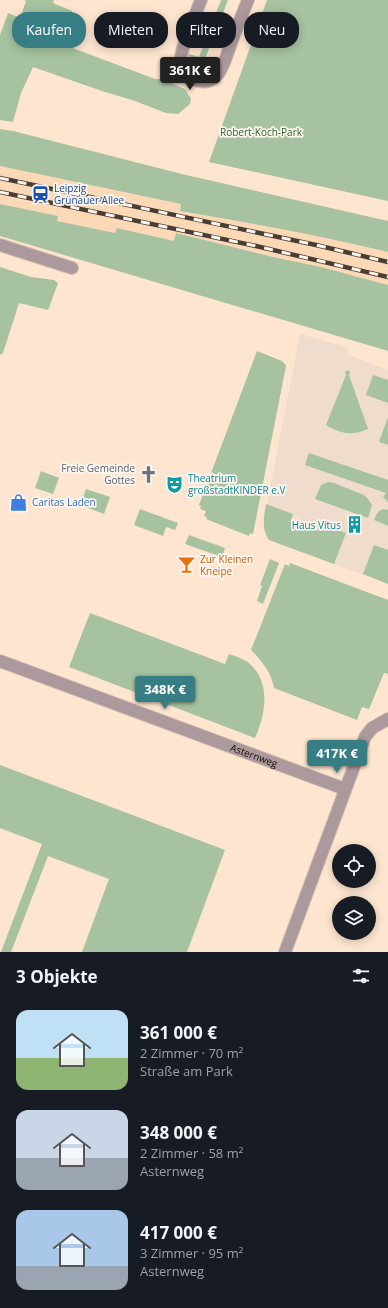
<!DOCTYPE html>
<html lang="de">
<head>
<meta charset="utf-8">
<style>
	body { margin:0; font-family:"Open Sans",sans-serif; background:#20242c; color:#f1f3f6; height:100vh; display:flex; flex-direction:column; font-size:15px; white-space:nowrap }
	* { box-sizing:border-box; margin:0 }
	p { font-size:13px; color:#9ea1a6 }
	.icon { flex:none; width:22px; height:22px; fill:none; stroke:currentColor; stroke-width:2; stroke-linecap:round; stroke-linejoin:round }
	.map { position:relative; height:952px; overflow:hidden }
	.details { display:flex; flex-direction:column; background:#171b24; flex:1 }
	.details>* { flex:none }
	.banner { position:absolute; left:12px; top:12px; width:364px; height:36px; display:flex; gap:8px }
	.tools { position:absolute; left:332px; top:844px; display:grid; gap:8px }
	.tools a { display:grid; place-items:center; width:44px; height:44px; border-radius:50%; background:#171b24; box-shadow:0 2px 10px #0003; font-size:20px }
	.price { position:absolute; translate:-50% -34px; padding:0 9px; border-radius:4px; background:#367e84; color:#fff; font-size:13px; line-height:26px; filter:drop-shadow(0 1px 2px #0008) }
	.price::after { content:''; position:absolute; left:50%; top:24px; width:12px; height:9px; margin-left:-6px; background:inherit; clip-path:polygon(0 0,100% 0,50% 100%) }
	.price.active { background:#222; color:#fff }
	ul { padding:0; list-style:none }
	li { display:flex; align-items:center; gap:12px; height:100px; padding:0 16px }
	li span { display:grid; place-items:center; flex:none; width:112px; height:80px; border-radius:12px; color:#555 }
	li>.icon { margin-inline-start:auto }
	span .icon { width:48px; height:48px; fill:#fffc; stroke-width:1 }
	li b { font-size:17px }
	h2 { display:flex; justify-content:space-between; align-items:center; height:48px; padding:0 16px; font-size:17px }
	.pill { padding:0 14px; border-radius:16px; background:#171b24; box-shadow:0 2px 10px #0003; font-size:14px; line-height:36px }
	.pill.active { background:#367e84; color:#fff }
	.map>svg:first-child { display:block }
	.built { fill:#fbd8b6 }
	.education { fill:#f0dccd }
	.green { fill:#a6c2a0 }
	.lines { fill:none; stroke-linecap:round; stroke-linejoin:round }
	.street-casing { stroke:#d8c2ae; stroke-width:14 }
	.street { stroke:#ab999d; stroke-width:12 }
	.rail-casing { stroke:#4a3d31; stroke-width:4.5 }
	.rail { stroke:#fcf6f0; stroke-width:3; stroke-dasharray:9; stroke-linecap:butt }
	.labels { text-anchor:middle; dominant-baseline:central; stroke-width:3.5; stroke-linejoin:round; paint-order:stroke }
	.park-label { font-size:10px; fill:#316026; stroke:#fcf6f0 }
	.transit-label { font-size:10px; fill:#164399; stroke:#fcf6f0; text-anchor:start }
	.worship-label { font-size:10px; fill:#5b616d; stroke:#fcf6f0; text-anchor:end }
	.culture-label { font-size:10px; fill:#0d838f; stroke:#fcf6f0; text-anchor:start }
	.shop-label { font-size:10px; fill:#366cbe; stroke:#fcf6f0; text-anchor:start }
	.food-label { font-size:10px; fill:#c56008; stroke:#fcf6f0; text-anchor:start }
	.street-label { font-size:10px; fill:#150c03; stroke:#fcf6f0 }
</style>
</head>
<body>
<div class="map">
<svg width="388" height="952" viewBox="0 0 388 952">
	<rect width="100%" height="100%" fill="#fde5cf"/>
	<!-- built -->
	<polygon class="built" points="0,166 181,204 180,211 267,225 338,240 388,252 388,285 321,267 273,257 176,233 174,241 117,228 115,233 57,221 57,216 0,204"/>
	<!-- education -->
	<polygon class="education" points="300,334 349,348 347,354 388,370 388,584 269,540 265,531 264,520"/>
	<!-- green -->
	<g class="green">
		<polygon points="24,0 54,0 53,3 72,11 68,33 68,45 70,47 155,79 162,79 185,89 191,99 190,104 178,114 166,113 135,101 102,91 33,67 21,93 13,122 0,120 0,35 8,13 20,18 26,1"/>
		<path d="M221,0H228L205,59L215,63L208,72C193,75 186,68 189,54L199,57Z"/>
		<polygon points="267,0 388,0 388,201 209,162"/>
		<path d="M0,129L13,131L182,174L388,221V252C319,235 250,223 180,211L181,204L0,166Z"/>
		<polygon points="0,204 58,216 57,221 115,233 117,228 174,241 176,233 273,257 321,267 388,285 388,351 0,236"/>
		<polygon points="0,267 31,277 54,280 58,283 48,310 19,303 3,353 0,355"/>
		<polygon points="257,351 282,361 285,364 286,366 253,534 250,533 249,536 206,519 207,517 204,516 206,511 200,509 201,506 199,505"/>
		<path d="M346,371L348,370L350,372L349,375L368,429C352,436 341,434 326,425L346,375L345,373Z"/>
		<polygon points="373,375 388,380 388,403 366,395"/>
		<polygon points="388,417 388,445 379,442"/>
		<polygon points="309,453 388,480 388,502 383,497 386,493 305,465"/>
		<polygon points="41,471 59,478 53,494 35,488"/>
		<polygon points="328,482 334,483 364,495 368,499 372,505 368,518 315,499 321,485"/>
		<polygon points="86,489 110,497 104,514 80,505"/>
		<path d="M266,504L293,514L291,521L318,531L321,524L346,533L334,564L269,540C261,529 264,517 266,504Z"/>
		<polygon points="140,509 178,523 175,530 166,527 163,536 134,525"/>
		<path d="M384,509L388,510V526L374,520C376,515 378,510 384,509Z"/>
		<polygon points="189,535 225,548 222,557 185,544"/>
		<polygon points="374,545 388,550 388,584 363,574"/>
		<polygon points="270,559 279,563 263,604 257,601 262,586 260,585"/>
		<path d="M290,563L388,600V674L384,673L369,709L362,707L357,720L274,688C271,672 262,661 251,650L285,564L289,566Z"/>
		<path d="M90,613L225,664L229,654C236,656 243,659 249,663C271,682 266,714 255,738L69,667Z"/>
		<polygon points="0,765 225,850 187,952 82,952 109,879 48,856 11,952 1,952 42,844 0,828"/>
	</g>
	<g class="lines">
		<defs>
			<g id="street">
				<path d="M201,0C197,10 193,21 189,31C182,49 170,76 199,81C207,83 213,80 218,74C224,66 227,55 230,46C236,30 242,15 248,0"/>
				<polyline points="0,245 72,268"/>
				<path id="s1" d="M0,661L345,789"/>
				<polyline points="285,952 365,737 372,728 388,719"/>
			</g>
		</defs>
		<!-- street casing -->
		<use href="#street" class="street-casing"/>
		<!-- street -->
		<use href="#street" class="street"/>
		<defs>
			<g id="rail">
				<polyline points="0,178 316,245 388,262"/>
				<polyline points="0,192 256,246 388,277"/>
			</g>
		</defs>
		<!-- rail casing -->
		<use href="#rail" class="rail-casing"/>
		<!-- rail -->
		<use href="#rail" class="rail"/>
	</g>
	<!-- icons -->
	<defs>
		<symbol id="station-bare" viewBox="-9 -9 18 18"><path d="M-3-6H3Q5-6 5-4V2Q5 4 3 4L4.5 6H3L1.5 4h-3L-3 6H-4.5L-3 4Q-5 4-5 2V-4Q-5-6-3-6ZM-3.5-4v3h7v-3ZM-3.5 1v1.5H-2V1ZM2 1v1.5H3.5V1Z" fill="#1a4fb4" stroke="#fcf6f0" stroke-width="2.5" paint-order="stroke"/></symbol>
		<symbol id="church-bare" viewBox="-9 -9 18 18"><path d="M-1.2-6h2.4v3.5h3.3v2.4h-3.3V6h-2.4V-.1h-3.3v-2.4h3.3Z" fill="#6b7280" stroke="#fcf6f0" stroke-width="2.5" paint-order="stroke"/></symbol>
		<symbol id="theatre-bare" viewBox="-9 -9 18 18"><path d="M-5-5.5Q0-4 5-5.5V0Q5 5 0 6Q-5 5-5 0ZM-3.3-2.5H-1v1.5H-3.3ZM1-2.5H3.3v1.5H1ZM-2.8 1Q0 5.5 2.8 1Z" fill="#0f9aa8" stroke="#fcf6f0" stroke-width="2.5" paint-order="stroke"/></symbol>
		<symbol id="shop-bare" viewBox="-9 -9 18 18"><path d="M-5-2.5h2.3a2.7 3.5 0 0 1 5.4 0H5L5.5 6h-11ZM-1.5-2.5h3a1.5 2.3 0 0 0-3 0Z" fill="#3f7fe0" stroke="#fcf6f0" stroke-width="2.5" paint-order="stroke"/></symbol>
		<symbol id="building-bare" viewBox="-9 -9 18 18"><path d="M-4-6H4V6H1V3H-1V6H-4ZM-2.5-4.3h1.7v1.8h-1.7ZM.8-4.3h1.7v1.8H.8ZM-2.5-1h1.7V.8h-1.7ZM.8-1h1.7V.8H.8Z" fill="#0f9aa8" stroke="#fcf6f0" stroke-width="2.5" paint-order="stroke"/></symbol>
		<symbol id="bar-bare" viewBox="-9 -9 18 18"><path d="M-6-5H6L.8 .8V4.5H3.5V6h-7V4.5H-.8V.8Z" fill="#e8710a" stroke="#fcf6f0" stroke-width="2.5" paint-order="stroke"/></symbol>
	</defs>
	<g fill-rule="evenodd">
		<use href="#station-bare" x="28" y="182" width="25" height="25"/>
		<use href="#church-bare" x="136" y="462" width="25" height="25"/>
		<use href="#theatre-bare" x="162" y="472" width="25" height="25"/>
		<use href="#shop-bare" x="6" y="490" width="25" height="25"/>
		<use href="#building-bare" x="342" y="512" width="25" height="25"/>
		<use href="#bar-bare" x="174" y="552" width="25" height="25"/>
	</g>
	<g class="labels">
		<!-- park labels -->
		<g class="park-label">
			<text x="261" y="132">Robert-Koch-Park</text>
		</g>
		<!-- transit labels -->
		<g class="transit-label">
			<text x="54" y="188">Leipzig<tspan x="54" dy="12">Grünauer Allee</tspan></text>
		</g>
		<!-- worship labels -->
		<g class="worship-label">
			<text x="135" y="468">Freie Gemeinde<tspan x="135" dy="12">Gottes</tspan></text>
		</g>
		<!-- culture labels -->
		<g class="culture-label">
			<text x="188" y="478">Theatrium<tspan x="188" dy="12">großstadtKINDER e.V</tspan></text>
			<text x="341" y="525" text-anchor="end">Haus Vitus</text>
		</g>
		<!-- shop labels -->
		<g class="shop-label">
			<text x="32" y="502">Caritas Laden</text>
		</g>
		<!-- food labels -->
		<g class="food-label">
			<text x="200" y="559">Zur Kleinen<tspan x="200" dy="12">Kneipe</tspan></text>
		</g>
		<!-- street labels -->
		<g class="street-label">
			<text stroke="none"><textPath href="#s1" startOffset="271">Asternweg</textPath></text>
		</g>
	</g>
</svg>
<div class="tools">
<a><svg class="icon" aria-label="locate" viewBox="0 0 24 24"><circle cx="12" cy="12" r="6"/><path d="M12 2v4M12 18v4M2 12h4M18 12h4"/></svg></a>
<a><svg class="icon" aria-label="layers" viewBox="0 0 24 24"><path d="M12 4l9 5-9 5-9-5zM3 14l9 5 9-5"/></svg></a>
</div>
<b class="price active" style="left:190px;top:91px">361K €</b>
<b class="price" style="left:165px;top:710px">348K €</b>
<b class="price" style="left:337px;top:774px">417K €</b>
<div class="banner">
<a class="pill active">Kaufen</a>
<a class="pill">Mieten</a>
<a class="pill">Filter</a>
<a class="pill">Neu</a>
</div>
</div>
<section class="details">
<h2>3 Objekte<svg class="icon" aria-label="filters" viewBox="0 0 24 24"><path d="M4 7h16M4 17h16"/><circle cx="9" cy="7" r="2"/><circle cx="15" cy="17" r="2"/></svg></h2>
<ul>
<li><span style="background:linear-gradient(#bfe0f5 60%,#8fb573 0)"><svg class="icon" aria-label="home" viewBox="0 0 24 24"><path d="M3 11l9-7 9 7M6 9v11h12V9"/></svg></span><div><b>361 000 €</b><p>2 Zimmer · 70 m²</p><p>Straße am Park</p></div></li>
<li><span style="background:linear-gradient(#c9d6e8 60%,#9aa5b1 0)"><svg class="icon" aria-label="home" viewBox="0 0 24 24"><path d="M3 11l9-7 9 7M6 9v11h12V9"/></svg></span><div><b>348 000 €</b><p>2 Zimmer · 58 m²</p><p>Asternweg</p></div></li>
<li><span style="background:linear-gradient(#a9c7e8 70%,#9aa5b1 0)"><svg class="icon" aria-label="home" viewBox="0 0 24 24"><path d="M3 11l9-7 9 7M6 9v11h12V9"/></svg></span><div><b>417 000 €</b><p>3 Zimmer · 95 m²</p><p>Asternweg</p></div></li>
</ul>
</section>
</body>
</html>
